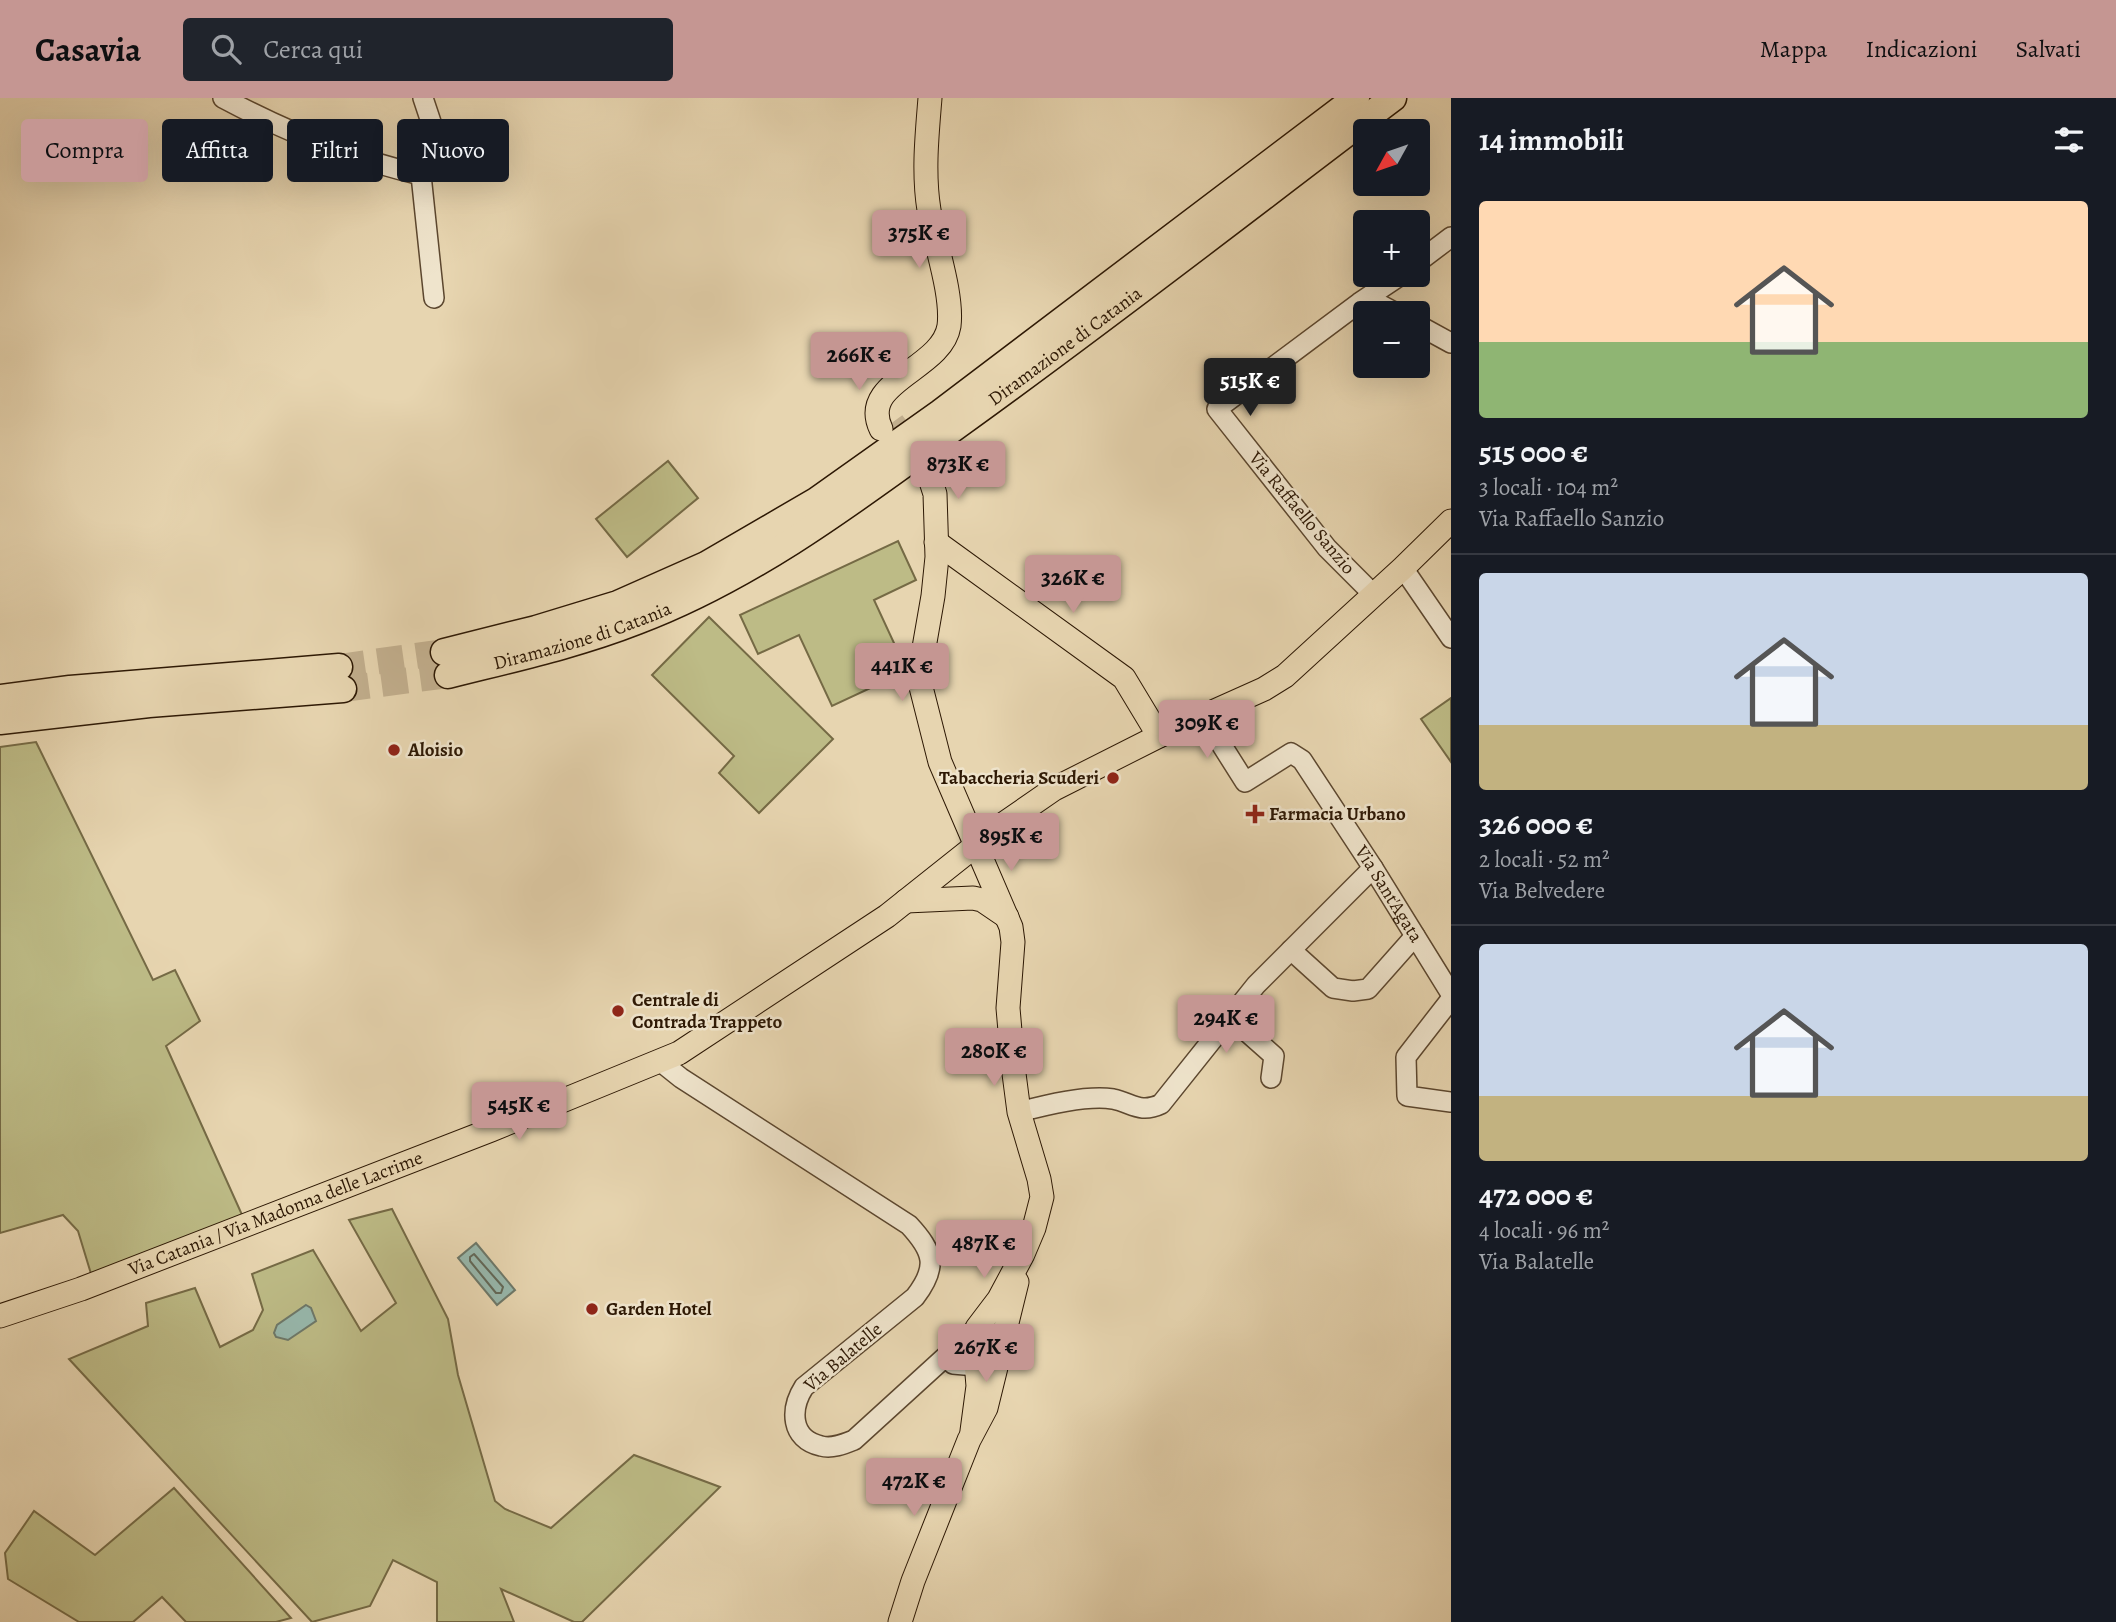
<!DOCTYPE html>
<html lang="it">
<head>
<meta charset="utf-8">
<style>
	body { margin:0; font-family:Alegreya,serif; background:#20242c; color:#f1f3f6; height:100vh; display:flex; flex-direction:column; font-size:26px; white-space:nowrap }
	* { box-sizing:border-box; margin:0 }
	p { font-size:23px; color:#9ea1a6 }
	.icon { flex:none; width:38px; height:38px; fill:none; stroke:currentColor; stroke-width:2; stroke-linecap:round; stroke-linejoin:round }
	.map { position:relative; flex:1; overflow:hidden }
	.panel { display:flex; flex-direction:column; background:#171b24; width:665px }
	.panel>* { flex:none }
	.hud { position:absolute; left:21px; top:21px; width:665px; height:63px; display:flex; gap:14px }
	.needle { width:46px; rotate:230deg }
	.fabs { position:absolute; left:1353px; top:21px; display:grid; gap:14px }
	.fabs a { display:grid; place-items:center; width:77px; height:77px; border-radius:7px; background:#171b24; box-shadow:0 7px 28px #0002; font-size:35px }
	.price { position:absolute; translate:-50% -60px; padding:0 16px; border-radius:7px; background:#c59692; color:#111; font-size:23px; line-height:46px; filter:drop-shadow(0 2px 4px #0008) }
	.price::after { content:''; position:absolute; left:50%; top:42px; width:21px; height:16px; margin-left:-10px; background:inherit; clip-path:polygon(0 0,100% 0,50% 100%) }
	.price.on { background:#222; color:#fff }
	ul { padding:0; list-style:none }
	li { display:grid; align-content:center; gap:14px; height:371px; padding:0 28px }
	li+li { border-top:2px solid #363941 }
	li span { display:grid; place-items:center; height:217px; border-radius:7px; color:#555 }
	li>.icon { margin-inline-start:auto }
	span .icon { width:126px; height:126px; fill:#fffc; stroke-width:1 }
	li b { font-size:30px }
	h2 { display:flex; justify-content:space-between; align-items:center; height:84px; padding:0 28px; font-size:30px }
	.chip { padding:0 24px; border-radius:7px; background:#171b24; box-shadow:0 7px 28px #0002; font-size:24px; line-height:63px }
	.chip.on { background:#c59692; color:#111 }
	header { display:flex; align-items:center; gap:42px; box-sizing:border-box; height:98px; padding:0 35px; background:#c59692; color:#111 }
	header strong { font-size:33px }
	nav { display:flex; gap:38px; margin-inline-start:auto; font-size:24px }
	.search { width:490px; height:63px; background:#20242c; display:flex; align-items:center; gap:18px; box-sizing:border-box; padding:0 24px; border-radius:7px; color:#9ea1a6; font-size:26px }
	main { display:flex; flex:1; min-height:0 }
	.map>svg:first-child { display:block }
	.green { fill:#bdbb86; stroke:#756a45; stroke-width:2 }
	.water { fill:#97b8ad; stroke:#6d7869; stroke-width:2 }
	.lines { fill:none; stroke-linecap:round; stroke-linejoin:round }
	.shore { stroke:#626858; stroke-width:2 }
	.major-tunnel { stroke:#c2af8e; stroke-width:23; stroke-dasharray:23 11; stroke-linecap:butt }
	.highway-tunnel { stroke:#c2af8e; stroke-width:26; stroke-dasharray:26 13; stroke-linecap:butt }
	.minor-casing { stroke:#5c472f; stroke-width:22 }
	.major-casing { stroke:#2d1804; stroke-width:25 }
	.highway-casing { stroke:#2d1804; stroke-width:29 }
	.minor { stroke:#efe4cc; stroke-width:19 }
	.major { stroke:#e7d5b0; stroke-width:23 }
	.highway { stroke:#e7d5b0; stroke-width:26 }
	.poi-dot { fill:#8f2418; stroke:#efe4cc; stroke-width:2.5 }
	.labels { text-anchor:middle; dominant-baseline:central; stroke-width:5; stroke-linejoin:round; paint-order:stroke }
	.street-label { font-size:19px; fill:#2d1804; stroke:#efe4cc }
	.poi-label { font-size:19px; font-weight:bold; fill:#2d1804; stroke:#efe4cc; text-anchor:start }
</style>
</head>
<body>
<header>
<strong>Casavia</strong>
<div class="search"><svg class="icon" aria-label="search" viewBox="0 0 24 24"><circle cx="10" cy="10" r="6"/><path d="M15 15l6 6"/></svg>Cerca qui</div>
<nav><a>Mappa</a><a>Indicazioni</a><a>Salvati</a></nav>
</header>
<main>
<div class="map">
<svg width="1451" height="1524" viewBox="0 0 1451 1524">
	<rect width="100%" height="100%" fill="#e7d5b0"/>
	<filter id="stains"><feTurbulence type="fractalNoise" baseFrequency=".00286" numOctaves="4"/><feColorMatrix values="0 0 0 0 .2 0 0 0 0 .09 0 0 0 0 .02 0 0 0 .5 -.17"/></filter>
	<radialGradient id="worn" r=".72"><stop offset=".6" stop-color="#630" stop-opacity="0"/><stop offset="1" stop-color="#630" stop-opacity=".3"/></radialGradient>
	<!-- green -->
	<g class="green">
		<polygon points="668,363 698,400 627,459 596,421"/>
		<polygon points="898,443 916,482 874,502 907,573 832,608 799,537 758,556 740,517"/>
		<polygon points="709,519 833,641 759,715 719,675 734,658 652,577"/>
		<polygon points="1451,600 1451,664 1421,621"/>
		<polygon points="36,644 153,882 175,872 200,923 166,948 243,1119 92,1179 78,1133 63,1117 0,1135 0,649"/>
		<polygon points="392,1111 448,1221 458,1277 495,1403 505,1411 551,1430 634,1357 720,1389 582,1524 574,1524 501,1491 514,1524 437,1524 437,1484 393,1462 370,1508 312,1524 69,1261 148,1228 146,1205 195,1190 220,1249 253,1232 263,1212 252,1176 313,1152 361,1233 396,1205 349,1122"/>
		<polygon points="174,1390 291,1520 276,1524 186,1524 162,1499 133,1524 79,1524 8,1481 5,1455 34,1413 95,1457"/>
	</g>
	<!-- water -->
	<g class="water">
		<polygon points="476,1145 515,1192 497,1207 458,1160"/>
		<polygon points="306,1207 311,1210 316,1223 288,1242 276,1239 274,1235 277,1227"/>
	</g>
	<g class="lines">
		<!-- shore -->
		<polygon class="shore" points="474,1156 503,1189 501,1195 496,1195 470,1163 470,1159"/>
		<!-- major-tunnel -->
		<polyline class="major-tunnel" points="893,324 915,354"/>
		<!-- highway-tunnel -->
		<g class="highway-tunnel">
			<polyline points="339,569 444,554"/>
			<polyline points="343,591 448,577"/>
		</g>
		<defs>
			<g id="minor">
				<path d="M223,0C285,33 352,61 421,77"/>
				<polyline points="423,0 431,24 431,45 421,77 434,200"/>
				<polyline points="1418,164 1451,139"/>
				<polyline points="1370,198 1377,205 1396,215"/>
				<polyline points="1418,227 1451,245"/>
				<polyline points="1403,470 1451,540"/>
				<polyline points="1374,497 1327,450 1217,311 1359,205 1401,177"/>
				<path id="s1" d="M1204,619L1245,684L1291,655L1302,662L1373,770L1451,896"/>
				<polyline points="1291,852 1333,890 1353,893 1368,891 1415,838"/>
				<polyline points="1451,901 1406,959 1407,998 1451,1004"/>
				<polyline points="1230,919 1274,958 1271,980"/>
				<path d="M661,964L681,980L909,1127C934,1154 938,1169 915,1199L804,1289C790,1311 790,1341 821,1348C832,1351 844,1346 854,1342L977,1230"/>
				<path d="M1019,1014C1046,1007 1086,997 1113,1001C1132,1005 1140,1016 1161,1006L1256,887L1373,770"/>
				<polyline points="953,1266 976,1268 989,1262"/>
			</g>
			<g id="major">
				<path d="M881,331C858,283 942,272 949,228C953,196 935,146 929,112C923,75 927,37 930,0"/>
				<polyline points="927,371 935,396 937,459 933,498 921,567 921,589 940,664 1011,829 1013,844 1008,910 1013,968 1019,1014 1039,1081 1042,1099 1034,1130 1023,1156 999,1201 977,1230 974,1240 978,1288 972,1333"/>
				<polyline points="936,444 1124,580 1159,638"/>
				<polyline points="906,803 973,800 982,802 1007,819"/>
				<path id="s2" d="M0,1218L81,1191L491,1032L679,955L887,818L999,729L1054,691L1159,638L1264,591L1285,578L1403,470L1451,423"/>
				<polyline points="900,1524 913,1483 969,1342 986,1310 1017,1184"/>
			</g>
			<g id="highway">
				<polyline points="444,554 536,531 618,506 706,467 816,403 940,315 1356,0"/>
				<path id="s3" d="M448,577C511,561 576,547 637,523C756,478 860,398 962,324C1108,219 1250,108 1393,0"/>
				<polyline points="0,600 70,591 339,569"/>
				<polyline points="0,623 149,606 343,591"/>
			</g>
		</defs>
		<!-- minor casing -->
		<use href="#minor" class="minor-casing"/>
		<!-- major casing -->
		<use href="#major" class="major-casing"/>
		<!-- highway casing -->
		<use href="#highway" class="highway-casing"/>
		<!-- minor -->
		<use href="#minor" class="minor"/>
		<!-- major -->
		<use href="#major" class="major"/>
		<!-- highway -->
		<use href="#highway" class="highway"/>
	</g>
	<!-- markers -->
	<g class="poi-dot">
		<circle cx="394" cy="652" r="7"/>
		<circle cx="1113" cy="680" r="7"/>
		<path d="M1251.5 705.5h7v7h7v7h-7v7h-7v-7h-7v-7h7z"/>
		<circle cx="618" cy="913" r="7"/>
		<circle cx="592" cy="1211" r="7"/>
	</g>
	<g class="labels">
		<!-- street labels -->
		<g class="street-label">
			<text stroke="none"><textPath href="#s3" startOffset="707">Diramazione di Catania</textPath></text>
			<text transform="translate(1302 415) rotate(50)">Via Raffaello Sanzio</text>
			<text stroke="none"><textPath href="#s3" startOffset="140">Diramazione di Catania</textPath></text>
			<text stroke="none"><textPath href="#s1" startOffset="304">Via Sant'Agata</textPath></text>
			<text stroke="none"><textPath href="#s2" startOffset="294">Via Catania / Via Madonna delle Lacrime</textPath></text>
			<text transform="translate(843 1259) rotate(-40)">Via Balatelle</text>
		</g>
		<!-- poi labels -->
		<g class="poi-label">
			<text x="408" y="652">Aloisio</text>
			<text x="1099" y="680" text-anchor="end">Tabaccheria Scuderi</text>
			<text x="1269" y="716">Farmacia Urbano</text>
			<text x="632" y="902">Centrale di<tspan x="632" dy="22">Contrada Trappeto</tspan></text>
			<text x="606" y="1211">Garden Hotel</text>
		</g>
	</g>
	<rect width="100%" height="100%" filter="url(#stains)"/>
	<rect width="100%" height="100%" fill="url(#worn)"/>
</svg>
<div class="fabs">
<a><svg class="needle" viewBox="-14 -14 28 28"><path d="M0-13l5 13h-10z" fill="#e53935"/><path d="M0 13l5-13h-10z" fill="#9ea1a6"/></svg></a>
<a>+</a>
<a>−</a>
</div>
<b class="price" style="left:919px;top:172px">375K €</b>
<b class="price" style="left:859px;top:294px">266K €</b>
<b class="price on" style="left:1250px;top:320px">515K €</b>
<b class="price" style="left:958px;top:403px">873K €</b>
<b class="price" style="left:1073px;top:517px">326K €</b>
<b class="price" style="left:902px;top:605px">441K €</b>
<b class="price" style="left:1207px;top:662px">309K €</b>
<b class="price" style="left:1011px;top:775px">895K €</b>
<b class="price" style="left:1226px;top:957px">294K €</b>
<b class="price" style="left:994px;top:990px">280K €</b>
<b class="price" style="left:519px;top:1044px">545K €</b>
<b class="price" style="left:984px;top:1182px">487K €</b>
<b class="price" style="left:986px;top:1286px">267K €</b>
<b class="price" style="left:914px;top:1420px">472K €</b>
<div class="hud">
<a class="chip on">Compra</a>
<a class="chip">Affitta</a>
<a class="chip">Filtri</a>
<a class="chip">Nuovo</a>
</div>
</div>
<section class="panel">
<h2>14 immobili<svg class="icon" aria-label="filters" viewBox="0 0 24 24"><path d="M4 7h16M4 17h16"/><circle cx="9" cy="7" r="2"/><circle cx="15" cy="17" r="2"/></svg></h2>
<ul>
<li><span style="background:linear-gradient(#ffd9b3 65%,#8fb573 0)"><svg class="icon" aria-label="home" viewBox="0 0 24 24"><path d="M3 11l9-7 9 7M6 9v11h12V9"/></svg></span><div><b>515 000 €</b><p>3 locali · 104 m²</p><p>Via Raffaello Sanzio</p></div></li>
<li><span style="background:linear-gradient(#c9d6e8 70%,#c2b280 0)"><svg class="icon" aria-label="home" viewBox="0 0 24 24"><path d="M3 11l9-7 9 7M6 9v11h12V9"/></svg></span><div><b>326 000 €</b><p>2 locali · 52 m²</p><p>Via Belvedere</p></div></li>
<li><span style="background:linear-gradient(#c9d6e8 70%,#c2b280 0)"><svg class="icon" aria-label="home" viewBox="0 0 24 24"><path d="M3 11l9-7 9 7M6 9v11h12V9"/></svg></span><div><b>472 000 €</b><p>4 locali · 96 m²</p><p>Via Balatelle</p></div></li>
</ul>
</section>
</main>
</body>
</html>
